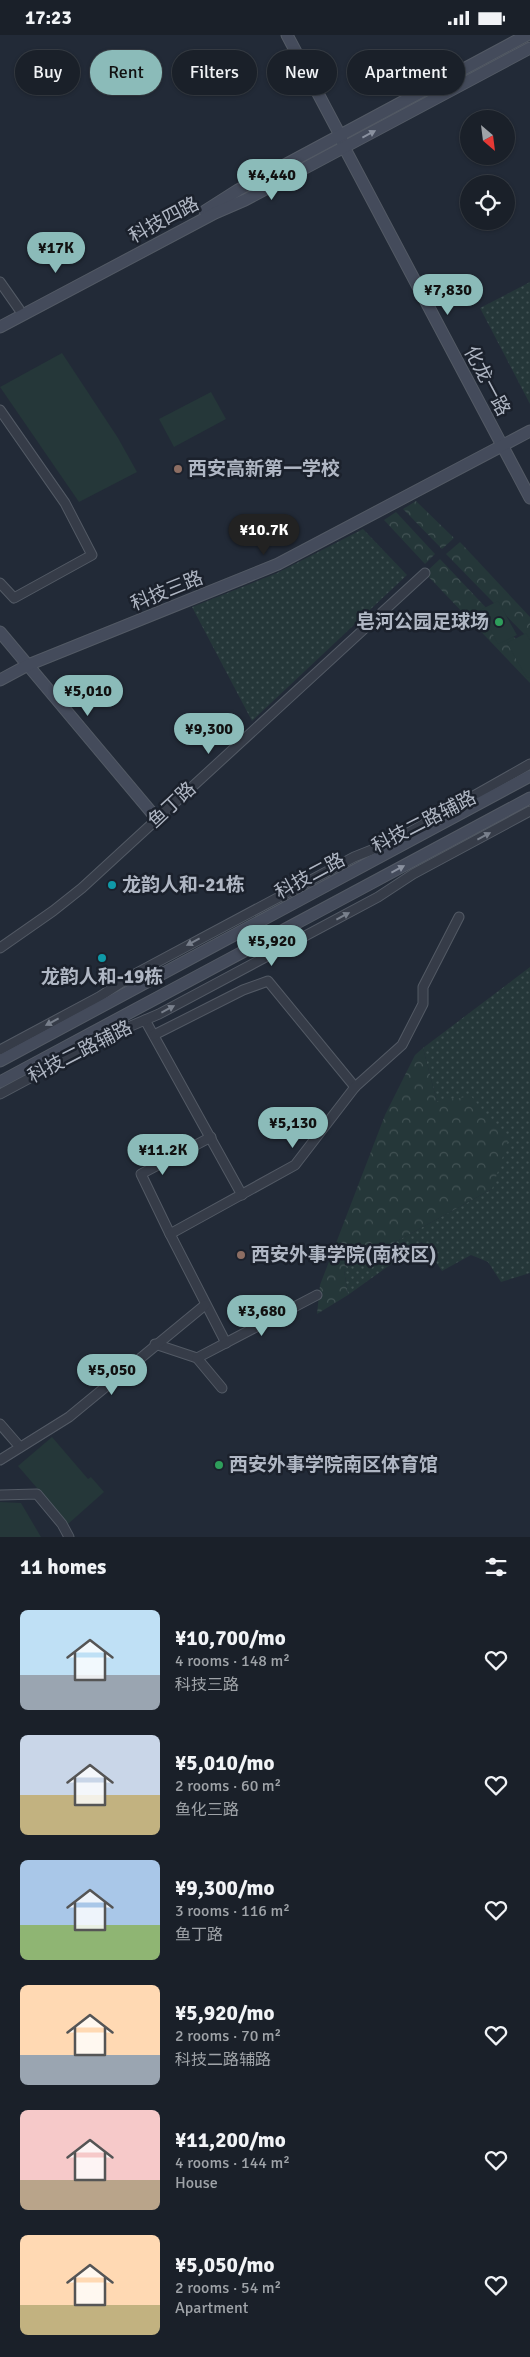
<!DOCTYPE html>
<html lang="en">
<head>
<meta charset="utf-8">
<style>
	body { margin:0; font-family:Signika,"Noto Sans SC",sans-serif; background:#232831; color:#f1f3f6; height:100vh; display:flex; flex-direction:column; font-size:19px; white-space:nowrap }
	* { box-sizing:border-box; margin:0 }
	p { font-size:16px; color:#9fa3a8 }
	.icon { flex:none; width:28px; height:28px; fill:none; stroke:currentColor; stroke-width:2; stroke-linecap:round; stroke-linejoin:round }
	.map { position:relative; height:1502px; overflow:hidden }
	.side { display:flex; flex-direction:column; background:#1a2029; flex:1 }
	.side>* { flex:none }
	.guide { position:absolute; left:15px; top:15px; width:500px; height:45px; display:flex; gap:10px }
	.needle { width:32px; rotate:152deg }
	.buttons { position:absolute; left:460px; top:75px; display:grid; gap:10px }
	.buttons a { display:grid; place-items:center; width:55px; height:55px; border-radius:50%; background:#1a2029; box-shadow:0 1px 4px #0004,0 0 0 1px #383e46; font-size:25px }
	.price { position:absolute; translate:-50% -42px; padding:0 11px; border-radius:18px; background:#8bbbb9; color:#111; font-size:16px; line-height:32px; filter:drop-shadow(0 1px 2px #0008) }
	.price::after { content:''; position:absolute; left:50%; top:30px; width:15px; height:11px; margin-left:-8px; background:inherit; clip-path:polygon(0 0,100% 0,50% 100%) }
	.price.active { background:#222; color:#fff }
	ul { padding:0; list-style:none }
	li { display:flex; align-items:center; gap:15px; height:125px; padding:0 20px }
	li span { display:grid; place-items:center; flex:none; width:140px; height:100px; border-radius:8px; color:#555 }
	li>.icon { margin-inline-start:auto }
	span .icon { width:60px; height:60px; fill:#fffc; stroke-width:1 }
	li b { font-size:21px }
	h2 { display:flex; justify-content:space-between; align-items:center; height:60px; padding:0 20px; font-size:21px }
	.chip { padding:0 18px; border-radius:22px; background:#1a2029; box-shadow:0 1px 4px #0004,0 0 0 1px #383e46; font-size:18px; line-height:45px }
	.chip.active { background:#8bbbb9; color:#111 }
	.status { display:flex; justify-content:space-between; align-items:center; height:35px; padding:0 25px; background:#1a2029; direction:ltr }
	.status svg { height:14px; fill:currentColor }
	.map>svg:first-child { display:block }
	.grass { fill:url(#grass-dots) }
	.forest { fill:url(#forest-crowns) }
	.pitch { fill:#253739 }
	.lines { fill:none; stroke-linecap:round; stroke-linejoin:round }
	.street-casing { stroke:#535a65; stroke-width:11 }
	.secondary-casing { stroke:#535a65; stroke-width:13 }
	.street { stroke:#363c48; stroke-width:9 }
	.secondary { stroke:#444b5b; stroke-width:11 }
	.oneway { fill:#8a919f }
	.oneway2 { fill:#79808c }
	.education-dot { fill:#8d6e63; stroke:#1b212c; stroke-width:2 }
	.leisure-dot { fill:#2e9e5b; stroke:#1b212c; stroke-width:2 }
	.culture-dot { fill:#0f9aa8; stroke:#1b212c; stroke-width:2 }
	.labels { text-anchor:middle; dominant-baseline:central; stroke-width:5; stroke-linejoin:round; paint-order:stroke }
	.street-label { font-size:19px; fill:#b0b7c4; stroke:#1b212c }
	.poi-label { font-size:19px; font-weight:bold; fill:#b0b7c4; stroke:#1b212c; text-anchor:start }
</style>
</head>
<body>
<div class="status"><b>17:23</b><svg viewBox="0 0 49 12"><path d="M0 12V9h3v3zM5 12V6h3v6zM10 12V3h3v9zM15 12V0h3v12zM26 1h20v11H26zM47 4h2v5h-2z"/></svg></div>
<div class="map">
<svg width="530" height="1502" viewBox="0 0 530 1502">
	<defs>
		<pattern id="grass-dots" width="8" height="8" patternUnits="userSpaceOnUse" patternTransform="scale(1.25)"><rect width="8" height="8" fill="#253739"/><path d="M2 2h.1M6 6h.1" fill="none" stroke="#425254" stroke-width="1.8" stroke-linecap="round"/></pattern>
		<pattern id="forest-crowns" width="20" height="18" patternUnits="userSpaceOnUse" patternTransform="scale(1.25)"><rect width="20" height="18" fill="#253739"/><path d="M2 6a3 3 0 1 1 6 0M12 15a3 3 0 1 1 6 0" fill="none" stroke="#425254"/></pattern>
	</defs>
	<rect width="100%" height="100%" fill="#222a37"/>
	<!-- grass -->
	<g class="grass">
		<polygon points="530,247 530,369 480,273"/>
		<polygon points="363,494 407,540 252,686 192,572 277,538"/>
		<polygon points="530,932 530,1238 501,1247 488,1227 471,1220 442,1236 422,1207 348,1260 344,1235 492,1154 437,1067 423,1013"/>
	</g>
	<!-- forest -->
	<g class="forest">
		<polygon points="416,466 454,503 442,514 403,474"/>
		<polygon points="396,477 435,519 425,529 384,485"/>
		<polygon points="460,507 530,582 530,605 446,519"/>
		<polygon points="440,524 530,619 530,648 425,538"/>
		<polygon points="423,1013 437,1067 471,1061 508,1106 492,1154 344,1235 348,1260 317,1279 320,1250 385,1080 415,1020"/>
	</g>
	<!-- pitch -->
	<g class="pitch">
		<polygon points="62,318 118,403 137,437 79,467 0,352"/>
		<polygon points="211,357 226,384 174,412 159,384"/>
		<polygon points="498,566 517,600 498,609 480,575"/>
		<polygon points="526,598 530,605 530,642 527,643 507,608"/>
		<polygon points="52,1402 88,1444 91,1442 104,1457 68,1489 18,1431"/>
		<polygon points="0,1467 21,1468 41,1502 0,1502"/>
	</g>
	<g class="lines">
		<defs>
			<g id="street">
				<polyline points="0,247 19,274"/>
				<polyline points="0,375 65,468 92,520 14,563 0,548"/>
				<polyline points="0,913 53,876 82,853 425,538"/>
				<polyline points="145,985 242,1160"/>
				<polyline points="154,1000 243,955 268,946 355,1052"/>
				<polyline points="0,1015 99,962 133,940 354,822 394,806 530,729"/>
				<polyline points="0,1059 112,999 159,979 378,862 413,839 530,776"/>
				<polyline points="170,1199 141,1139 211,1102"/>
				<polyline points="226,1308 170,1199 295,1130 355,1052 402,1010 423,969 423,952 459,882"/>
				<polyline points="155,1309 197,1323 222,1353"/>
				<polyline points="197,1323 317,1260"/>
				<polyline points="0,1389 20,1412"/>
				<polyline points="0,1425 69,1382 205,1270"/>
				<polyline points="0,1460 37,1459 62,1489 69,1502"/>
			</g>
			<g id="secondary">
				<polyline points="287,0 340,100 344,112 530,463"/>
				<polyline points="205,176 238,155 527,0"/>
				<polyline points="0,292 215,178 245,165 530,13"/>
				<polyline points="0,597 157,784"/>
				<polyline points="0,645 28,630 278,529 530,396"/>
				<polyline points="0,1026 530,741"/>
				<polyline points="0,1047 530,763"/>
			</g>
		</defs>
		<!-- street casing -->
		<use href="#street" class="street-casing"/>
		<!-- secondary casing -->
		<use href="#secondary" class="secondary-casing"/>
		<!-- street -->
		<use href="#street" class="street"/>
		<!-- secondary -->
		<use href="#secondary" class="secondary"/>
	</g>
	<!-- one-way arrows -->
	<defs><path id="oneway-solid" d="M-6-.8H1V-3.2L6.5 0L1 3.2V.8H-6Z" transform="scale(1.25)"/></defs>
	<g class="oneway">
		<use href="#oneway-solid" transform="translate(369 99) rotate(-28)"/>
		<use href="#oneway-solid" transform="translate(398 834) rotate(-28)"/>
	</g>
	<g class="oneway2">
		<use href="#oneway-solid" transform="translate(484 801) rotate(-28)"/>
		<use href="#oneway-solid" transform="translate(343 881) rotate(-28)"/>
		<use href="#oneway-solid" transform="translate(193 907) rotate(152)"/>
		<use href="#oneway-solid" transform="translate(168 974) rotate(-28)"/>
		<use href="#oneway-solid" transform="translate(52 987) rotate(152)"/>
	</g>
	<!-- markers -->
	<g class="education-dot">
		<circle cx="178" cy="434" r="5"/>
		<circle cx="241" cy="1220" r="5"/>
	</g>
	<g class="leisure-dot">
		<circle cx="499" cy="587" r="5"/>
		<circle cx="219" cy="1430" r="5"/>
	</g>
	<g class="culture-dot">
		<circle cx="112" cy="850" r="5"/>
		<circle cx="102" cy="923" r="5"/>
	</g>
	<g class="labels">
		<!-- street labels -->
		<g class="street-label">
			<text transform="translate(164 185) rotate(-28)">科技四路</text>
			<text transform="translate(487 346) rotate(62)">化龙一路</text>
			<text transform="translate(167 556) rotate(-22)">科技三路</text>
			<text transform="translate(172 770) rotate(-43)">鱼丁路</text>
			<text transform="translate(424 787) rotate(-27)">科技二路辅路</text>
			<text transform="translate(310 841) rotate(-28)">科技二路</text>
			<text transform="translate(80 1017) rotate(-27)">科技二路辅路</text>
		</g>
		<!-- poi labels -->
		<g class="poi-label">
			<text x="188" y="434">西安高新第一学校</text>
			<text x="489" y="587" text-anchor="end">皂河公园足球场</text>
			<text x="122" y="850">龙韵人和-21栋</text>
			<text x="102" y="942" text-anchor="middle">龙韵人和-19栋</text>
			<text x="251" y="1220">西安外事学院(南校区)</text>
			<text x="229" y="1430">西安外事学院南区体育馆</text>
		</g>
	</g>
</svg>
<div class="buttons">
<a><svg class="needle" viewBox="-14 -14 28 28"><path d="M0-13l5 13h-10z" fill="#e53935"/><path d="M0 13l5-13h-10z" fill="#9fa3a8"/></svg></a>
<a><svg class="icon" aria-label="locate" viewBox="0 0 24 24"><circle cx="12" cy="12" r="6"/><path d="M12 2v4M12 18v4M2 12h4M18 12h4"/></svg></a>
</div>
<b class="price" style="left:272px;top:166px">¥4,440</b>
<b class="price" style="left:56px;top:239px">¥17K</b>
<b class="price" style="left:448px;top:281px">¥7,830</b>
<b class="price active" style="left:264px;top:521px">¥10.7K</b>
<b class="price" style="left:88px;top:682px">¥5,010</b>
<b class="price" style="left:209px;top:720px">¥9,300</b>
<b class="price" style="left:272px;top:932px">¥5,920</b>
<b class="price" style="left:293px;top:1114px">¥5,130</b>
<b class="price" style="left:163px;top:1141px">¥11.2K</b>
<b class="price" style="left:262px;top:1302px">¥3,680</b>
<b class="price" style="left:112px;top:1361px">¥5,050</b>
<div class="guide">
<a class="chip">Buy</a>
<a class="chip active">Rent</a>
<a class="chip">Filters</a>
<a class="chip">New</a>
<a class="chip">Apartment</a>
</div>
</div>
<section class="side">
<h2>11 homes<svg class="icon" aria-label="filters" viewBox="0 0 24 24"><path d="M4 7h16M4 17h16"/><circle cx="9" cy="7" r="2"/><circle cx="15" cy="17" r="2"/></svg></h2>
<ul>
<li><span style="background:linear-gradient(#bfe0f5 65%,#9aa5b1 0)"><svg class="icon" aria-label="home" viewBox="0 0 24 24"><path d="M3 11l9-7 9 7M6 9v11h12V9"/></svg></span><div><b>¥10,700/mo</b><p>4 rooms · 148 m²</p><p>科技三路</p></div><svg class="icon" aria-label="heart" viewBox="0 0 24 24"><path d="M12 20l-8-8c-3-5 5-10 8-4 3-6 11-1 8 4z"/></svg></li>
<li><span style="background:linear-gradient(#c9d6e8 60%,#c2b280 0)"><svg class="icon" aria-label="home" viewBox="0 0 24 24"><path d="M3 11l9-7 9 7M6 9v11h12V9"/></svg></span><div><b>¥5,010/mo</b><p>2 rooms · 60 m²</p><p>鱼化三路</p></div><svg class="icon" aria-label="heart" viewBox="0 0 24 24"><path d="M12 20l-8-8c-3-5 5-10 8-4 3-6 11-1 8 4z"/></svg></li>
<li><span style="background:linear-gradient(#a9c7e8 65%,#8fb573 0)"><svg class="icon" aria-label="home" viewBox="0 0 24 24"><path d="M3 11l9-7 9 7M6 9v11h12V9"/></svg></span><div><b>¥9,300/mo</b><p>3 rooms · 116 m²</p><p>鱼丁路</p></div><svg class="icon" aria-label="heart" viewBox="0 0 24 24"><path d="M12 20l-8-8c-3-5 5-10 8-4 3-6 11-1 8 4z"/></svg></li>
<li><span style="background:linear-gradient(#ffd9b3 70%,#9aa5b1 0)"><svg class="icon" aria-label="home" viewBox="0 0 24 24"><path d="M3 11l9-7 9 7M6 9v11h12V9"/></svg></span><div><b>¥5,920/mo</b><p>2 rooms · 70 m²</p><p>科技二路辅路</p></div><svg class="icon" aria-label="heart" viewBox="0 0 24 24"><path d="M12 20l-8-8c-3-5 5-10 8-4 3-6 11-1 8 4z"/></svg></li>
<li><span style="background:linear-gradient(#f6c9c9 70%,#b9a48a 0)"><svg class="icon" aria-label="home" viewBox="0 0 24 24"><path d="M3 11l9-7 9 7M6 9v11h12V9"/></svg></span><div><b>¥11,200/mo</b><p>4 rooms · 144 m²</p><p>House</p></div><svg class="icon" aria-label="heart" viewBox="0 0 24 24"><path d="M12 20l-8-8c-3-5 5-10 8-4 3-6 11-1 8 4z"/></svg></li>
<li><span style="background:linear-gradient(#ffd9b3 70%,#c2b280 0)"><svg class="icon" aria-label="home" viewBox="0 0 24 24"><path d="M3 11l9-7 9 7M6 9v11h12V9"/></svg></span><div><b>¥5,050/mo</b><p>2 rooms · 54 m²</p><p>Apartment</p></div><svg class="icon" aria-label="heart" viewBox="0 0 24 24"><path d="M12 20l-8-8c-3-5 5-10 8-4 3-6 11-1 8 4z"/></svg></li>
</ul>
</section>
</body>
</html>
